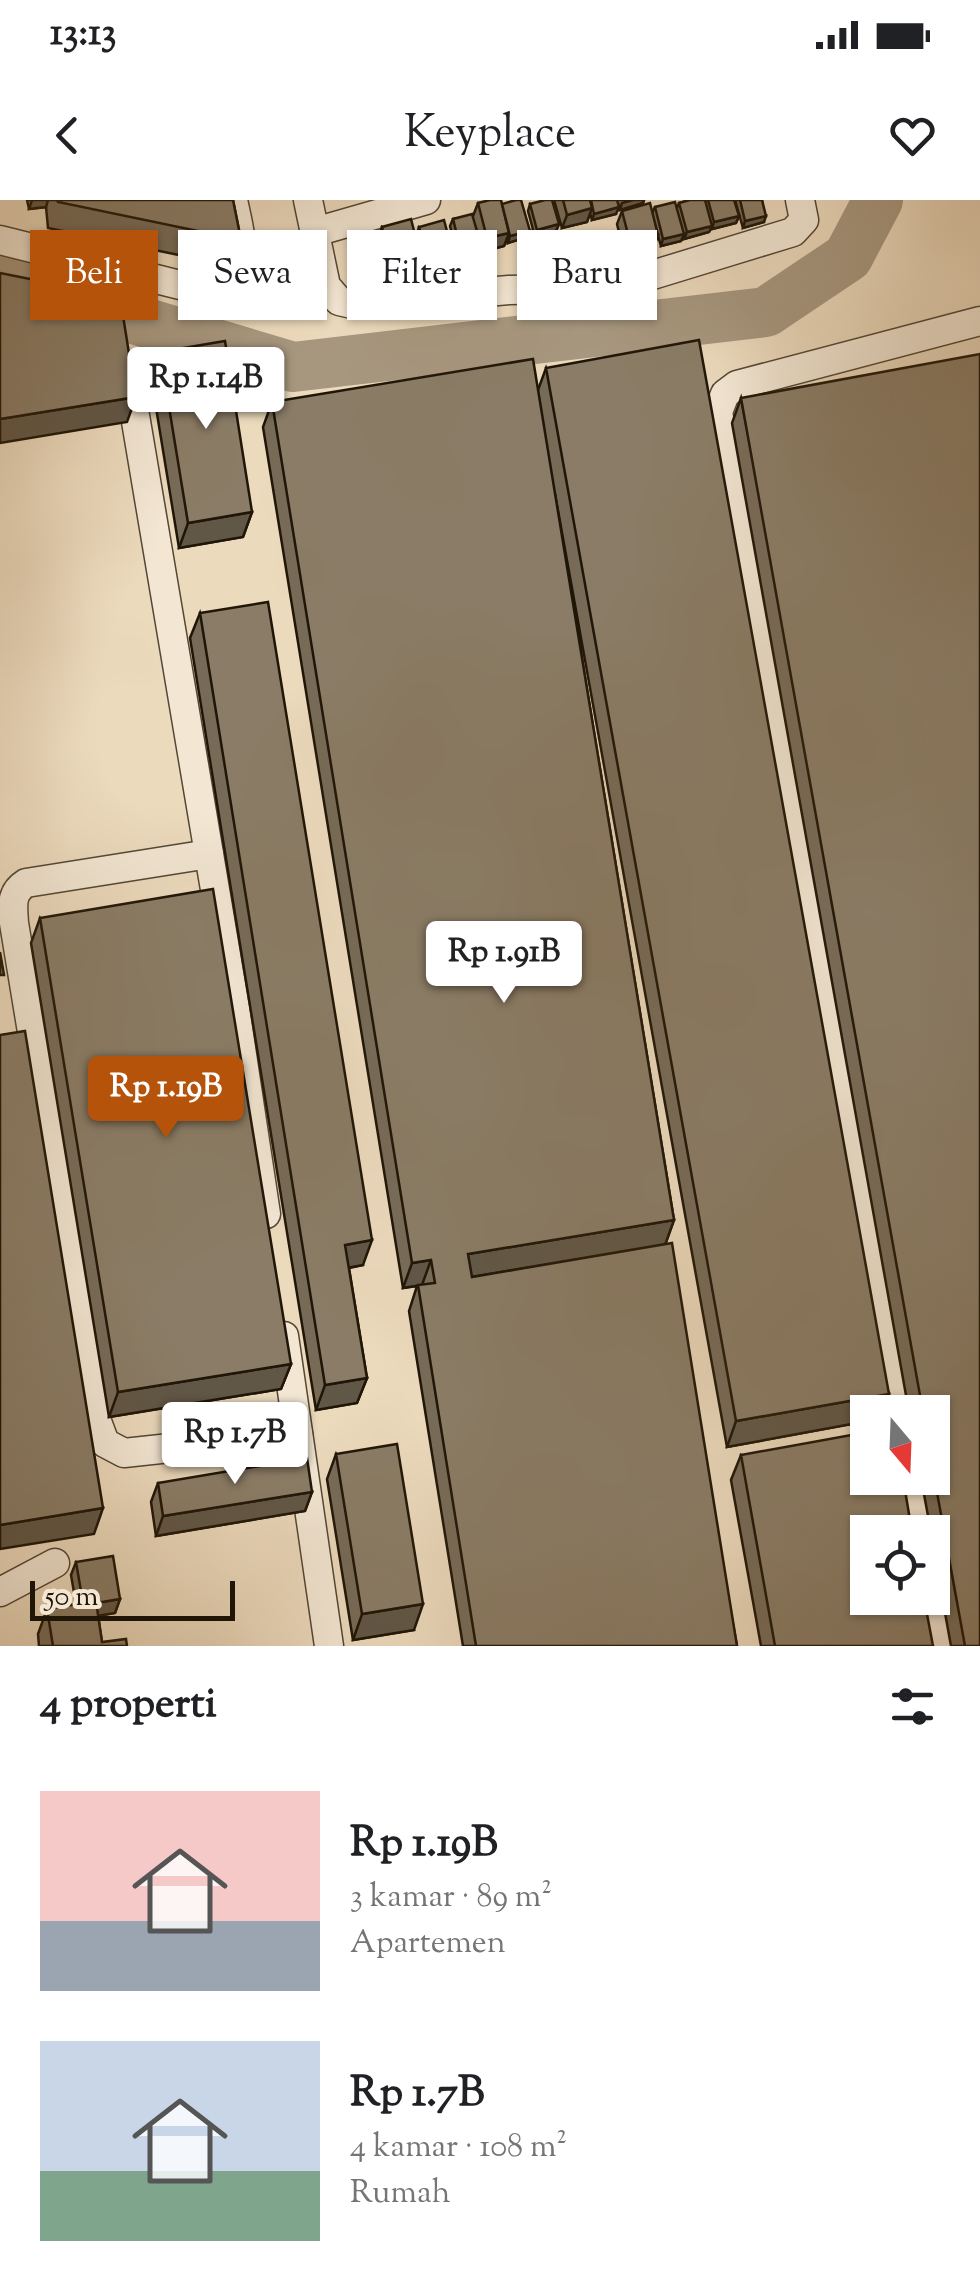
<!DOCTYPE html>
<html lang="id">
<head>
<meta charset="utf-8">
<style>
	body { margin:0; font-family:"Sorts Mill Goudy",serif; background:#f2f2f2; color:#202124; height:100vh; display:flex; flex-direction:column; font-size:38px; white-space:nowrap }
	* { box-sizing:border-box; margin:0 }
	p { font-size:32px; color:#757577 }
	.icon { flex:none; width:55px; height:55px; fill:none; stroke:currentColor; stroke-width:2; stroke-linecap:round; stroke-linejoin:round }
	.map { position:relative; height:1446px; overflow:hidden }
	.drawer { display:flex; flex-direction:column; background:#fff; flex:1 }
	.drawer>* { flex:none }
	.hud { position:absolute; left:30px; top:30px; width:920px; height:90px; display:flex; gap:20px }
	.needle { width:65px; rotate:161deg }
	.fabs { position:absolute; left:850px; top:1195px; display:grid; gap:20px }
	.fabs a { display:grid; place-items:center; width:100px; height:100px; border-radius:0px; background:#fff; box-shadow:0 2px 8px #0004; font-size:50px }
	.scale { position:absolute; left:30px; bottom:25px; width:205px; box-sizing:border-box; padding-left:10px; border:5px solid #201608; border-top:0; font-size:28px; line-height:35px; white-space:nowrap; color:#201608; -webkit-text-stroke:8px #f3e7d4; paint-order:stroke }
	.price { position:absolute; translate:-50% -85px; padding:0 22px; border-radius:10px; background:#fff; color:#222; font-size:32px; line-height:65px; filter:drop-shadow(0 2px 5px #0008) }
	.price::after { content:''; position:absolute; left:50%; top:60px; width:30px; height:22px; margin-left:-15px; background:inherit; clip-path:polygon(0 0,100% 0,50% 100%) }
	.price.selected { background:#b45309; color:#fff }
	ul { padding:0; list-style:none }
	li { display:flex; align-items:center; gap:30px; height:250px; padding:0 40px }
	li span { display:grid; place-items:center; flex:none; width:280px; height:200px; border-radius:0px; color:#555 }
	li>.icon { margin-inline-start:auto }
	span .icon { width:120px; height:120px; fill:#fffc; stroke-width:1 }
	li b { font-size:42px }
	h2 { display:flex; justify-content:space-between; align-items:center; height:120px; padding:0 40px; font-size:42px }
	.tag { padding:0 35px; border-radius:0px; background:#fff; box-shadow:0 2px 8px #0004; font-size:35px; line-height:90px }
	.tag.selected { background:#b45309; color:#fff }
	.status { display:flex; justify-content:space-between; align-items:center; height:70px; padding:0 50px; background:#fff; direction:ltr }
	.status svg { height:28px; fill:currentColor }
	header { display:flex; justify-content:space-between; align-items:center; height:130px; padding:0 40px; background:#fff; font-size:45px; font-weight:600 }
	.map>svg:first-child { display:block }
	.lines { fill:none; stroke-linecap:round; stroke-linejoin:round }
	.river { stroke:#a7977f; stroke-width:50 }
	.minor-casing { stroke:#534735; stroke-width:31 }
	.minor { stroke:#f3e7d4; stroke-width:28 }
	.wall { fill:#776b58; stroke:#201608; stroke-width:2.5 }
	.shaded-wall { fill:#615747; stroke:#201608; stroke-width:2.5 }
	.building { fill:#8a7c66; stroke:#201608; stroke-width:2.5 }
</style>
</head>
<body>
<div class="status"><b>13:13</b><svg viewBox="0 0 49 12"><path d="M0 12V9h3v3zM5 12V6h3v6zM10 12V3h3v9zM15 12V0h3v12zM26 1h20v11H26zM47 4h2v5h-2z"/></svg></div>
<header><svg class="icon" aria-label="back" viewBox="0 0 24 24"><path d="M15 5l-7 7 7 7"/></svg>Keyplace<svg class="icon" aria-label="heart" viewBox="0 0 24 24"><path d="M12 20l-8-8c-3-5 5-10 8-4 3-6 11-1 8 4z"/></svg></header>
<div class="map">
<svg width="980" height="1446" viewBox="0 0 980 1446">
	<rect width="100%" height="100%" fill="#ecdabd"/>
	<filter id="stains"><feTurbulence type="fractalNoise" baseFrequency=".002" numOctaves="4"/><feColorMatrix values="0 0 0 0 .2 0 0 0 0 .09 0 0 0 0 .02 0 0 0 .5 -.17"/></filter>
	<radialGradient id="worn" r=".72"><stop offset=".6" stop-color="#630" stop-opacity="0"/><stop offset="1" stop-color="#630" stop-opacity=".3"/></radialGradient>
	<g class="lines">
		<!-- river -->
		<polyline class="river" points="0,79 293,167 766,112 848,57 878,0"/>
		<defs>
			<g id="minor">
				<polyline points="308,0 326,86 339,101 352,104 509,90 603,88 623,84 793,32 804,20 800,0"/>
				<polyline points="315,32 426,0"/>
				<path d="M0,40L224,96C254,76 239,30 233,0"/>
				<polyline points="127,168 235,808 266,1014"/>
				<path d="M209,654L26,683C10,693 13,706 14,723L96,1219L105,1243L124,1253L298,1234"/>
				<polyline points="284,1136 329,1446"/>
				<polyline points="898,1212 718,212 725,194 737,185 980,121"/>
				<polyline points="910,1278 920,1332"/>
				<polyline points="0,1392 55,1363"/>
				<polyline points="931,1398 940,1446"/>
			</g>
		</defs>
		<!-- minor casing -->
		<use href="#minor" class="minor-casing"/>
		<!-- minor -->
		<use href="#minor" class="minor"/>
	</g>
	<!-- wall -->
	<g class="wall">
		<polygon points="27,0 233,0 241,40 232,66 48,28 46,7 29,9"/>
		<polygon points="554,0 644,0 643,3 620,10 618,3 616,14 592,20 590,13 587,22 562,28"/>
		<polygon points="690,0 734,0 739,16 736,23 712,29 711,28 709,32 684,39 683,36 681,41 661,46 658,36 653,48 625,56 617,24 622,11 652,13 655,7 677,8 679,3"/>
		<polygon points="735,0 762,0 764,22 743,28"/>
		<polygon points="478,3 502,5 530,31 527,37 508,43 507,39 504,46 482,52 481,46 478,52 459,58 450,26 453,19 473,16"/>
		<polygon points="530,4 559,24 556,31 535,37 528,11"/>
		<polygon points="382,27 422,62 417,75 388,83 377,41"/>
		<polygon points="419,27 452,50 449,57 424,63 417,33"/>
		<polygon points="160,152 252,312 243,337 179,348 151,177"/>
		<polygon points="546,168 889,1194 882,1212 868,1212 868,1221 727,1247 555,294 674,1020 665,1045 737,1446 463,1446 409,1111 417,1086 403,1088 263,227 272,202 538,190"/>
		<polygon points="741,198 980,1446 951,1446 932,1341 932,1332 931,1332 921,1278 932,1278 932,1212 909,1212 732,223"/>
		<polygon points="200,413 363,1065 349,1068 367,1178 357,1203 316,1210 190,438"/>
		<polygon points="40,718 291,1164 281,1189 109,1217 31,743"/>
		<polygon points="336,1254 414,1430 353,1440 327,1279"/>
		<polygon points="741,1255 933,1446 761,1446 731,1280"/>
		<polygon points="158,1283 312,1292 305,1311 156,1336 151,1302"/>
		<polygon points="76,1362 120,1399 115,1413 98,1416 102,1442 127,1446 39,1446 38,1434 47,1409 76,1404 71,1375"/>
	</g>
	<!-- shaded-wall -->
	<g class="shaded-wall">
		<polygon points="32,0 48,0 46,7 29,9"/>
		<polygon points="633,0 644,0 643,3 620,10 622,3"/>
		<polygon points="619,7 616,14 592,20 594,14"/>
		<polygon points="592,8 587,22 562,28 567,15"/>
		<polygon points="739,16 736,23 712,29 714,22"/>
		<polygon points="766,16 764,22 743,28 745,21"/>
		<polygon points="559,24 556,31 535,37 537,30"/>
		<polygon points="712,26 709,32 684,39 687,32"/>
		<polygon points="530,31 527,37 508,43 510,36"/>
		<polygon points="509,33 504,46 482,52 487,38"/>
		<polygon points="684,34 681,41 661,46 663,39"/>
		<polygon points="658,35 653,48 625,56 630,42"/>
		<polygon points="481,45 478,52 459,58 461,51"/>
		<polygon points="452,50 449,57 424,63 427,56"/>
		<polygon points="422,62 417,75 388,83 393,69"/>
		<polygon points="136,197 127,222 0,243 0,219"/>
		<polygon points="252,312 243,337 179,348 188,323"/>
		<polygon points="674,1020 665,1045 459,1079 468,1054"/>
		<polygon points="372,1040 363,1065 336,1070 345,1045"/>
		<polygon points="431,1060 422,1085 403,1088 412,1063"/>
		<polygon points="291,1164 281,1189 109,1217 118,1192"/>
		<polygon points="367,1178 357,1203 316,1210 325,1185"/>
		<polygon points="889,1194 882,1212 868,1212 868,1221 727,1247 736,1221"/>
		<polygon points="312,1292 305,1311 156,1336 163,1316"/>
		<polygon points="103,1308 94,1334 0,1349 0,1325"/>
		<polygon points="120,1399 115,1413 78,1419 83,1405"/>
		<polygon points="423,1404 414,1430 353,1440 362,1414"/>
	</g>
	<!-- building -->
	<g class="building">
		<polygon points="57,0 233,0 241,40 58,2"/>
		<polygon points="490,0 501,0 509,33 487,38 478,3"/>
		<polygon points="516,0 521,0 530,31 510,36 502,4"/>
		<polygon points="545,0 552,0 559,24 537,30 530,4"/>
		<polygon points="563,0 590,0 592,8 567,15"/>
		<polygon points="591,0 617,0 619,7 594,14"/>
		<polygon points="690,0 705,0 712,26 687,32 679,3"/>
		<polygon points="708,0 734,0 739,16 714,22"/>
		<polygon points="740,0 762,0 766,16 745,21"/>
		<polygon points="675,2 684,34 663,39 655,7"/>
		<polygon points="650,3 658,35 630,42 622,11"/>
		<polygon points="472,14 481,45 461,51 453,19"/>
		<polygon points="411,19 422,62 393,69 382,27"/>
		<polygon points="444,20 452,50 427,56 419,27"/>
		<polygon points="0,73 120,97 136,197 0,219"/>
		<polygon points="699,140 889,1194 736,1221 546,168"/>
		<polygon points="225,141 252,312 188,323 160,152"/>
		<polygon points="980,154 980,1446 965,1446 932,1265 932,1212 923,1212 741,198"/>
		<polygon points="533,159 674,1020 468,1054 472,1077 672,1043 737,1446 476,1446 418,1085 435,1083 431,1060 412,1063 272,202"/>
		<polygon points="268,402 372,1040 345,1045 367,1178 325,1185 200,413"/>
		<polygon points="213,689 291,1164 118,1192 40,718"/>
		<polygon points="0,752 4,775 0,775"/>
		<polygon points="25,831 103,1308 0,1325 0,835"/>
		<polygon points="868,1232 868,1278 903,1278 912,1332 868,1332 868,1398 924,1398 933,1446 775,1446 741,1255"/>
		<polygon points="397,1244 423,1404 362,1414 336,1254"/>
		<polygon points="307,1258 312,1292 163,1316 158,1283"/>
		<polygon points="113,1356 120,1399 96,1403 96,1401 83,1403 76,1362"/>
		<polygon points="96,1401 102,1442 126,1439 127,1446 53,1446 47,1409"/>
	</g>
	<rect width="100%" height="100%" filter="url(#stains)"/>
	<rect width="100%" height="100%" fill="url(#worn)"/>
</svg>
<div class="fabs">
<a><svg class="needle" viewBox="-14 -14 28 28"><path d="M0-13l5 13h-10z" fill="#e53935"/><path d="M0 13l5-13h-10z" fill="#757577"/></svg></a>
<a><svg class="icon" aria-label="locate" viewBox="0 0 24 24"><circle cx="12" cy="12" r="6"/><path d="M12 2v4M12 18v4M2 12h4M18 12h4"/></svg></a>
</div>
<div class="scale">50 m</div>
<b class="price" style="left:206px;top:232px">Rp 1.14B</b>
<b class="price" style="left:504px;top:806px">Rp 1.91B</b>
<b class="price selected" style="left:166px;top:941px">Rp 1.19B</b>
<b class="price" style="left:235px;top:1287px">Rp 1.7B</b>
<div class="hud">
<a class="tag selected">Beli</a>
<a class="tag">Sewa</a>
<a class="tag">Filter</a>
<a class="tag">Baru</a>
</div>
</div>
<section class="drawer">
<h2>4 properti<svg class="icon" aria-label="filters" viewBox="0 0 24 24"><path d="M4 7h16M4 17h16"/><circle cx="9" cy="7" r="2"/><circle cx="15" cy="17" r="2"/></svg></h2>
<ul>
<li><span style="background:linear-gradient(#f6c9c9 65%,#9aa5b1 0)"><svg class="icon" aria-label="home" viewBox="0 0 24 24"><path d="M3 11l9-7 9 7M6 9v11h12V9"/></svg></span><div><b>Rp 1.19B</b><p>3 kamar · 89 m²</p><p>Apartemen</p></div></li>
<li><span style="background:linear-gradient(#c9d6e8 65%,#7fa58c 0)"><svg class="icon" aria-label="home" viewBox="0 0 24 24"><path d="M3 11l9-7 9 7M6 9v11h12V9"/></svg></span><div><b>Rp 1.7B</b><p>4 kamar · 108 m²</p><p>Rumah</p></div></li>
</ul>
</section>
</body>
</html>
